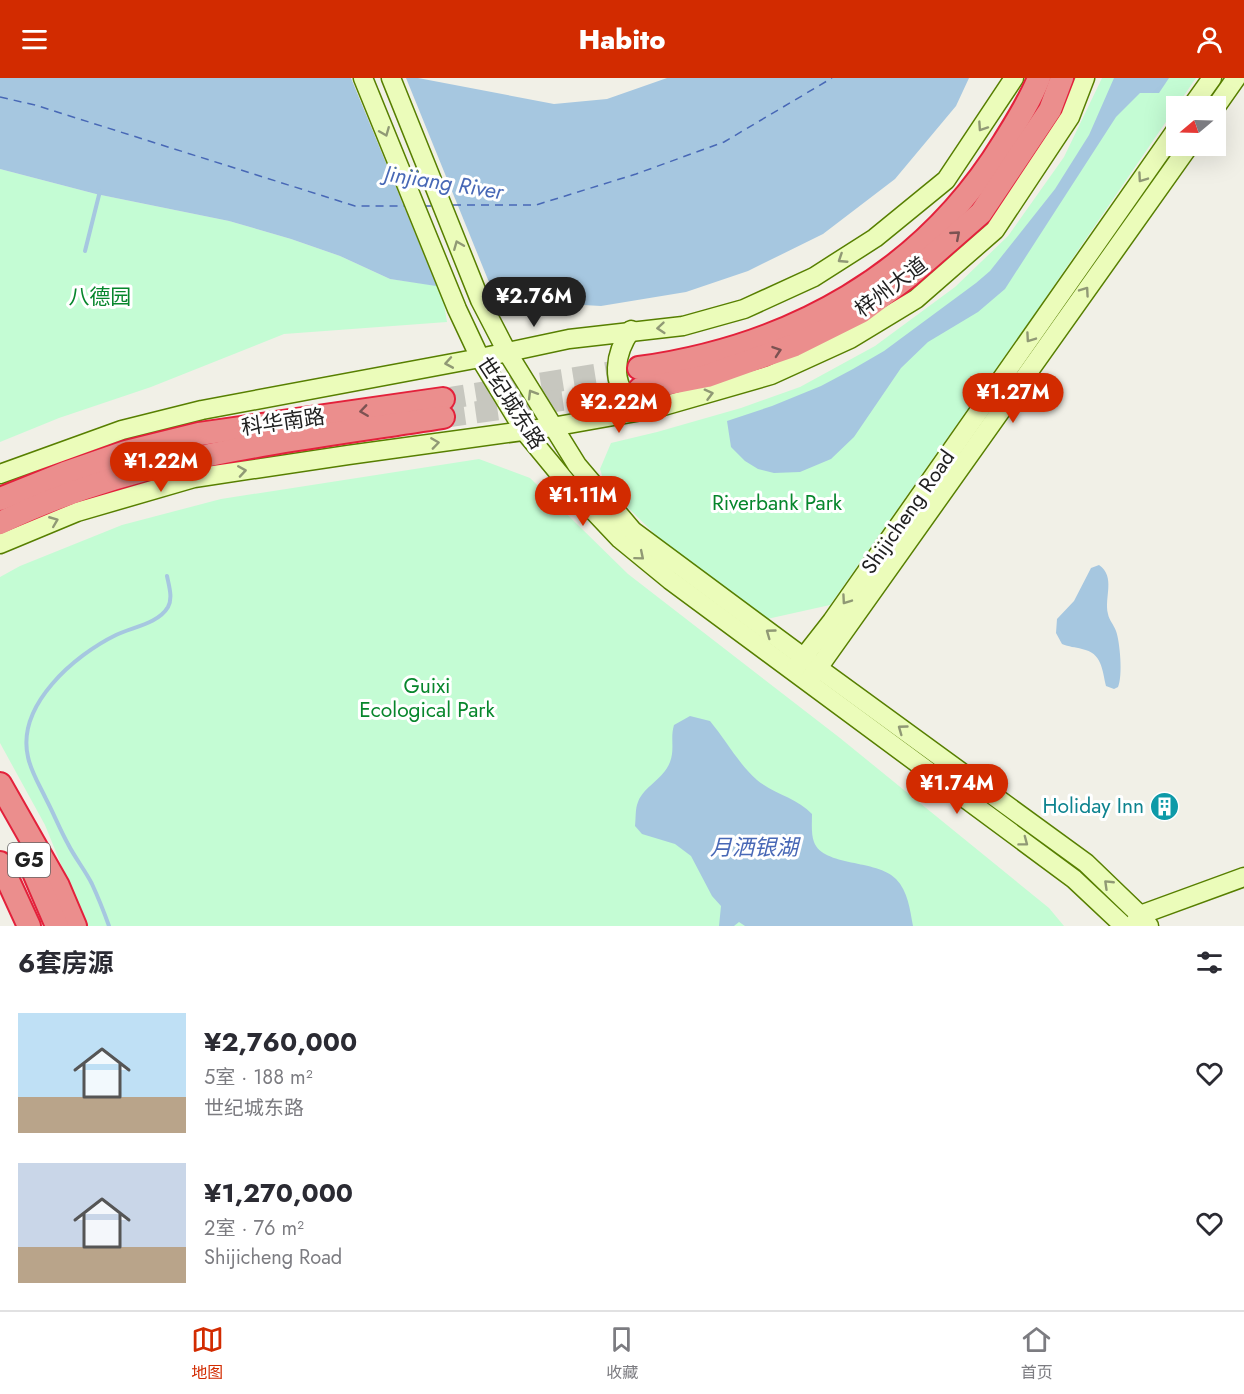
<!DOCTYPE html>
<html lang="zh">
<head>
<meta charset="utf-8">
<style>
	body { margin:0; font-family:Jost,"Noto Sans SC",sans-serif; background:#f7f7f7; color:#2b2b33; height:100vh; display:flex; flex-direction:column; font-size:22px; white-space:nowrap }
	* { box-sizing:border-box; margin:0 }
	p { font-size:20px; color:#7c7c81 }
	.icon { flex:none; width:33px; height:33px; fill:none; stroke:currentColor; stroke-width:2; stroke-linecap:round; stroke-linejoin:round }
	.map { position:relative; height:848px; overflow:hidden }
	.details { display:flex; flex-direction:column; background:#fff; flex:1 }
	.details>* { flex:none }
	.needle { width:39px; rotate:251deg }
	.buttons { position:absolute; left:1166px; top:18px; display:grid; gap:12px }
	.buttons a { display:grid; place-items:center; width:60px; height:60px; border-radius:0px; background:#fff; box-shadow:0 6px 24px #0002; font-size:30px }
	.price { position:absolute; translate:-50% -51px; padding:0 14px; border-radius:21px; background:#d22b00; color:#fff; font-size:20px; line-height:39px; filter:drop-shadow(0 2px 3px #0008) }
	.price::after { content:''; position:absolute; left:50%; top:36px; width:18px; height:14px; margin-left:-9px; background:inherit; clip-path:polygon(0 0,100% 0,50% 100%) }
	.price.active { background:#222; color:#fff }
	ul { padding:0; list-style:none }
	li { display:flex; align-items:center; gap:18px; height:150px; padding:0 18px }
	li span { display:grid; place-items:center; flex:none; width:168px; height:120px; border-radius:0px; color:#555 }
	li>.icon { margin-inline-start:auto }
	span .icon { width:72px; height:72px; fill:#fffc; stroke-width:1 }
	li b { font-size:26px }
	h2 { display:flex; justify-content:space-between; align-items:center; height:72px; padding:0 18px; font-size:26px }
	header { display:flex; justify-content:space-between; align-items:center; height:78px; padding:0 18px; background:#d22b00; color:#fff; font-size:27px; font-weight:800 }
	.dock { display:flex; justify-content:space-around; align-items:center; height:84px; border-top:2px solid #e1e1e2; background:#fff; font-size:16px; color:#7c7c81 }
	.dock a { display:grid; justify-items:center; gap:3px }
	.dock .active { color:#d22b00 }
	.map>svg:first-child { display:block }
	.park { fill:#c4fcd4 }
	.water { fill:#a6c7e0 }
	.pier { fill:#f1f0e7 }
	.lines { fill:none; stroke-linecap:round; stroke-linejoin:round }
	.stream { stroke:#a6c7e0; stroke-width:4 }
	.ferry { stroke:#4868b6; stroke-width:1.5; stroke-dasharray:8 6; stroke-linecap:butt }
	.highway-tunnel { stroke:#c7c7bf; stroke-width:22; stroke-dasharray:22 11; stroke-linecap:butt }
	.secondary-casing { stroke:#577f00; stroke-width:21 }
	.highway-casing { stroke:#e3213b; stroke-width:26 }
	.secondary { stroke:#ebfcba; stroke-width:18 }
	.highway { stroke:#eb8e8d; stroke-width:22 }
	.oneway { stroke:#909975 }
	.oneway2 { stroke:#7c5252 }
	.labels { text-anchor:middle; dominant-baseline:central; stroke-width:6; stroke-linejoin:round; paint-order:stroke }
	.shield { fill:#fff; stroke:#646464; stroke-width:1.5 }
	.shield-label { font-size:20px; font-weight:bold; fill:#212121 }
	.street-label { font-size:21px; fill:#212121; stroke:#fff }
	.park-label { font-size:21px; fill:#07862c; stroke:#fff }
	.culture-label { font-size:21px; fill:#0d838f; stroke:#fff; text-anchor:end }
	.water-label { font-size:22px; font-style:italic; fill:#4868b6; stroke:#fff }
</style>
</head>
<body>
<header><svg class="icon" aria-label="menu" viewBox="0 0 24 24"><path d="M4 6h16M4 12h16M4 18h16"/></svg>Habito<svg class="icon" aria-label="person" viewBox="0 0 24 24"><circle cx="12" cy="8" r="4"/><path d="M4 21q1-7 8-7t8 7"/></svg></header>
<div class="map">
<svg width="1244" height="848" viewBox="0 0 1244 848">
	<rect width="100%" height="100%" fill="#f1f0e7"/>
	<!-- park -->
	<g class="park">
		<polygon points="1102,0 1196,0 1040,228 830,527 767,541 676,477 605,407 600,391 611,365 657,354 741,330 800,309 875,268 955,209 1008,158 1064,79"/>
		<polygon points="0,91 96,116 229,143 291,161 340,178 390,201 441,208 447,244 284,256 151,309 59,340 0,364"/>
		<polygon points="479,381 530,400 628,496 840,660 1049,830 1064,848 86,848 45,747 0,665 0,499 20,488 122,447 221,421"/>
	</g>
	<!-- water -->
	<g class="water">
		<polygon points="0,0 418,0 554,26 607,21 667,0 969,0 956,28 895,101 823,156 748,193 686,214 601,228 548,225 390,201 340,178 291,161 229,143 96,116 0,91"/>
		<polygon points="1114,0 1169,0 1159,15 1140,15 1116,39 1005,211 978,234 928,264 901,290 854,359 831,381 800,394 774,395 758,391 745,383 731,369 727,343 772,328 821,308 853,291 884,273 976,205 990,193 1055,111 1089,57"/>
		<path d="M1099,487C1116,499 1104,519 1108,536C1109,542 1114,547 1116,553C1120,564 1123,598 1118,609L1114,611L1106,608C1102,591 1102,575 1082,571C1075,569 1069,569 1062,566L1056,555L1057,541L1074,523L1091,490Z"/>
		<path d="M690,638L710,643C726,662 737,684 757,702C774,716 797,720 812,736C812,745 811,756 814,764C823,789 877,781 896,801C908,813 910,832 913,848H745L739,844L734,848H719L721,828L712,818L691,778L675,766L642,756L635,748C636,740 635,731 638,724C644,708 663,702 670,684C675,671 670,660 674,647Z"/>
	</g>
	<!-- pier -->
	<polygon class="pier" points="351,0 406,0 493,214 484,218 438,211"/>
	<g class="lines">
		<!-- stream -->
		<g class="stream">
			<polyline points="85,173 100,113"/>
			<path d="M109,848C104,834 98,819 92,806C85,792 75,780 68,766C60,752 54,736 46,721C40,708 31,694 28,679C16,627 75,577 116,557C132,549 158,546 168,529C173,520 169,508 167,498"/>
		</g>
		<!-- ferry -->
		<g class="ferry">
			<polyline points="0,19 35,27 355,128 406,128"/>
			<polyline points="453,127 536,127 636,96 724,64 832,0"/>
			<polyline points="423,128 433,128"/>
		</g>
		<!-- highway-tunnel -->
		<g class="highway-tunnel">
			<polyline points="443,321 639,290"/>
			<polyline points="443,339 640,311"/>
		</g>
		<defs>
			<g id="secondary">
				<polyline points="363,0 457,231 480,280 525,354 567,405 620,461 670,502 1074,801 1124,848"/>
				<polyline points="391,0 480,222 507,274 577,387 633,453 803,579 1086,785 1140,837 1149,848"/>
				<polyline points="1192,28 1212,0"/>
				<polyline points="1215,30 1236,0"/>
				<path d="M631,252C615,275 609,305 633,325C637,328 646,329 651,330"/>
				<polyline points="0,396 122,352 202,332 480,280 569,261 683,248 744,231 814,199 875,160 946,102 1014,0"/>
				<polyline points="0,466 77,434 194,400 348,377 552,349 653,331 771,297 850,261 916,221 995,152 1070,39 1085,0"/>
				<polyline points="796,589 832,543 1176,52"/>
				<polyline points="811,600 1189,68"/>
				<polyline points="1134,846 1140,837 1244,799"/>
			</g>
			<g id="highway">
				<path d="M639,290C791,269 923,196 1004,64C1017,43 1030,23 1039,0"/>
				<polyline points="640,311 707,298 795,267 861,234 909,198 981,135 1050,32 1062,0"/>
				<polyline points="0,421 65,395 126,374 199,356 443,321"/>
				<path d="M0,445C138,377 293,363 443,339"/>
				<polyline points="0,706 58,808 75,848"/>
				<polyline points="29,783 57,848"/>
				<polyline points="0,785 29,848"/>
			</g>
		</defs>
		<!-- secondary casing -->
		<use href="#secondary" class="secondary-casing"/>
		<!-- highway casing -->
		<use href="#highway" class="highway-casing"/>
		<!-- secondary -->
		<use href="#secondary" class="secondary"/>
		<!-- highway -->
		<use href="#highway" class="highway"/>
	</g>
	<!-- one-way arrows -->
	<defs><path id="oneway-chevron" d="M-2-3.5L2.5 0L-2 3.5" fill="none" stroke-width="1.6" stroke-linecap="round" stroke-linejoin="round" transform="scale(1.5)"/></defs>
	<g class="oneway">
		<use href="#oneway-chevron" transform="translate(982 49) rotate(124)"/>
		<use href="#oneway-chevron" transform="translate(385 54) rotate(68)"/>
		<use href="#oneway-chevron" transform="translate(1142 100) rotate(125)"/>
		<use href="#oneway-chevron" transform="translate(458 167) rotate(-112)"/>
		<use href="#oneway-chevron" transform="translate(842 181) rotate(147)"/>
		<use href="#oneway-chevron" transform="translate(1085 213) rotate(-55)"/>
		<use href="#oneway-chevron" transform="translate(661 250) rotate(175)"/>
		<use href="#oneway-chevron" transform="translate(1030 260) rotate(125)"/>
		<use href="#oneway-chevron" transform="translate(449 285) rotate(170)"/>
		<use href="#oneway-chevron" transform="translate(532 316) rotate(-121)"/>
		<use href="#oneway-chevron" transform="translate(709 316) rotate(-15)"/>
		<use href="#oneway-chevron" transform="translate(435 365) rotate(-8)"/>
		<use href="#oneway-chevron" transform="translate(242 393) rotate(-9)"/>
		<use href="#oneway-chevron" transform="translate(54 443) rotate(-22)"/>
		<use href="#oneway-chevron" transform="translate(640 478) rotate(40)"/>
		<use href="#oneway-chevron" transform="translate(846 522) rotate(125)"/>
		<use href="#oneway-chevron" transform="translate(770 555) rotate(-144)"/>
		<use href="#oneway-chevron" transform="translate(902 651) rotate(-144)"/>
		<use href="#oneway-chevron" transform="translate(1024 764) rotate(37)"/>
		<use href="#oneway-chevron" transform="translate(1108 806) rotate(-136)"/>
	</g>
	<g class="oneway2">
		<use href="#oneway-chevron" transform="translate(956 157) rotate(-41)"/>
		<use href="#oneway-chevron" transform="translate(777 273) rotate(-19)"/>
		<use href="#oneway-chevron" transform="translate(364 333) rotate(172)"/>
	</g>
	<!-- icons -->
	<defs>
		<symbol id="building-disc" viewBox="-11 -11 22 22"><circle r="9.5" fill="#0f9aa8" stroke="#fff"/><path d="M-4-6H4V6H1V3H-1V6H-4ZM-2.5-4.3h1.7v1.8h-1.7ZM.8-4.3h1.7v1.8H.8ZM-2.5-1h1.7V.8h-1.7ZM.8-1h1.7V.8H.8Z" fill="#fff"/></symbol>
	</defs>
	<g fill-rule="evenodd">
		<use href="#building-disc" x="1148" y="712" width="33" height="33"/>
	</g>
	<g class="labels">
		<!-- shield labels -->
		<rect class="shield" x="8" y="765" width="42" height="34" rx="4.5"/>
		<g class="shield-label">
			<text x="29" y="782">G5</text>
		</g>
		<!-- street labels -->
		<g class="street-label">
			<text transform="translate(891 209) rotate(-37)">梓州大道</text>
			<text transform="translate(511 325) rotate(57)">世纪城东路</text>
			<text transform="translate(283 344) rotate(-8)">科华南路</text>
			<text transform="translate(908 434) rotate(-55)">Shijicheng Road</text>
		</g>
		<!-- park labels -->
		<g class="park-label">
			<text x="100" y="219">八德园</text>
			<text x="777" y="425">Riverbank Park</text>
			<text x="427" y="608">Guixi<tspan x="427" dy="24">Ecological Park</tspan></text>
		</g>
		<!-- culture labels -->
		<g class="culture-label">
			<text x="1144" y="728">Holiday Inn</text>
		</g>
		<!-- water labels -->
		<g class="water-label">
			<text transform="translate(444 104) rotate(9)">Jinjiang River</text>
			<text x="754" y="769">月洒银湖</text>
		</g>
	</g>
</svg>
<div class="buttons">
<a><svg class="needle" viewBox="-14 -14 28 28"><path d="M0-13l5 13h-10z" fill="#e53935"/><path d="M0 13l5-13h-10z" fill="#7c7c81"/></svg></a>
</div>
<b class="price active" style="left:534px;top:250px">¥2.76M</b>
<b class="price" style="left:1013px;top:346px">¥1.27M</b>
<b class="price" style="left:619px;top:356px">¥2.22M</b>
<b class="price" style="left:161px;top:415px">¥1.22M</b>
<b class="price" style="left:583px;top:449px">¥1.11M</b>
<b class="price" style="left:957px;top:737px">¥1.74M</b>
</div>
<section class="details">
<h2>6套房源<svg class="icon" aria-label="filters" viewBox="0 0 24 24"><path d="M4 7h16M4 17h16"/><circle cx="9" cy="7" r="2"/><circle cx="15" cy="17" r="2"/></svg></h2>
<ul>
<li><span style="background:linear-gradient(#bfe0f5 70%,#b9a48a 0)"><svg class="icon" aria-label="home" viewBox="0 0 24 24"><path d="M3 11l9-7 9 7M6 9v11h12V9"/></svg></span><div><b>¥2,760,000</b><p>5室 · 188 m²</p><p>世纪城东路</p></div><svg class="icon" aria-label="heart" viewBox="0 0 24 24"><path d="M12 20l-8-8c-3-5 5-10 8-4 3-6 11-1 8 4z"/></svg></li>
<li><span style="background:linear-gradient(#c9d6e8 70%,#b9a48a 0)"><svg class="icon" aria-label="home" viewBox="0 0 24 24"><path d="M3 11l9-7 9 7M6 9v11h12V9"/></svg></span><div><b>¥1,270,000</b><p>2室 · 76 m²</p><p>Shijicheng Road</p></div><svg class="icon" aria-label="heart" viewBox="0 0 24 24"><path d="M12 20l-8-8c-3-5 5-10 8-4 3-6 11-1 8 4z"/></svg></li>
</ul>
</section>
<nav class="dock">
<a class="active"><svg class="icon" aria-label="map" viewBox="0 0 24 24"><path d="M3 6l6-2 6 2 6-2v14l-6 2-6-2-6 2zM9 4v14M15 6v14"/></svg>地图</a>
<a><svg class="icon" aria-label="saved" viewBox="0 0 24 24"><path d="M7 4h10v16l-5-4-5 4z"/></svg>收藏</a>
<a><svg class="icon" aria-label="home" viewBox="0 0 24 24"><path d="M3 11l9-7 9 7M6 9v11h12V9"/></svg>首页</a>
</nav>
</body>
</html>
